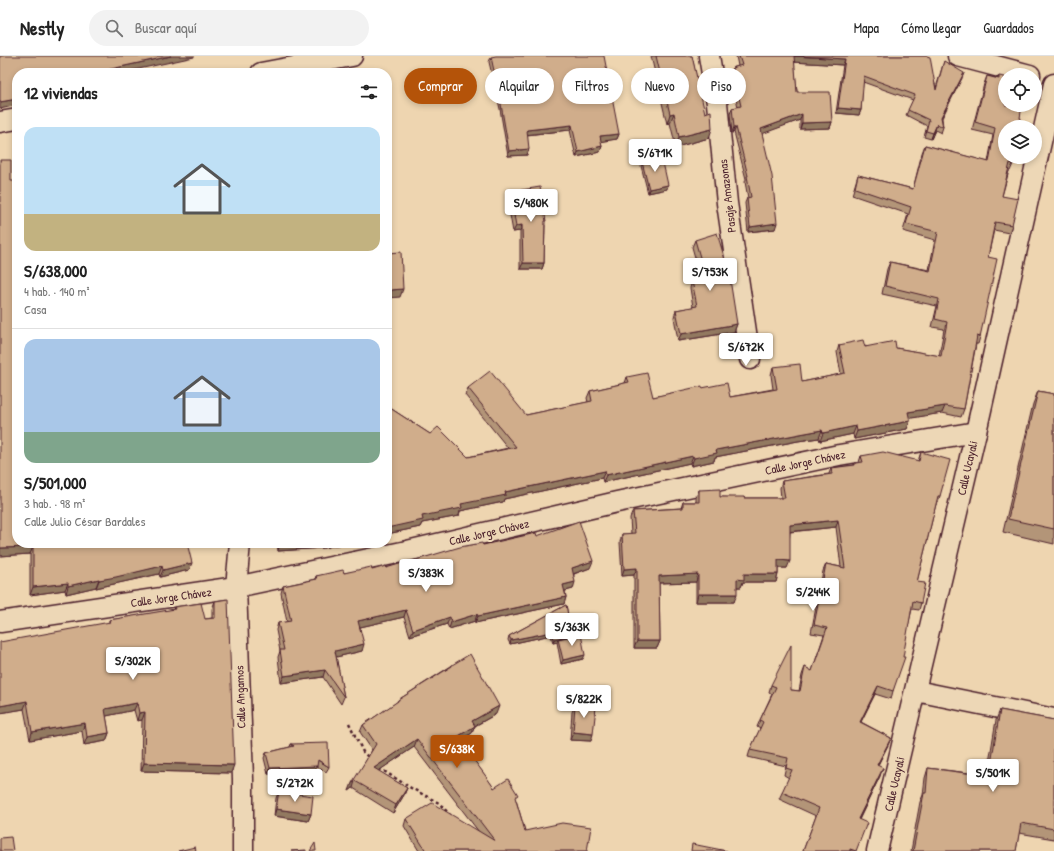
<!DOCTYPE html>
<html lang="es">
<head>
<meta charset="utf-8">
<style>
	body { margin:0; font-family:"Patrick Hand",sans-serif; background:#f2f2f2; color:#222; height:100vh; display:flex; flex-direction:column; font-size:15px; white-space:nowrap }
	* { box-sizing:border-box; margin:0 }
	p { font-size:13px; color:#767676 }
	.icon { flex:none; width:22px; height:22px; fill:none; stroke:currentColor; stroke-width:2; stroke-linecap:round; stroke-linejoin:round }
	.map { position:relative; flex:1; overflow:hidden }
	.side { position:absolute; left:12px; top:12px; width:380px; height:480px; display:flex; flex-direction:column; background:#fff; border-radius:16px; box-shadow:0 2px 6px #0003 }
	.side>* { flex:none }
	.guide { position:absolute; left:404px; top:12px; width:380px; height:36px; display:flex; gap:8px }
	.controls { position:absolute; left:998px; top:12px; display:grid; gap:8px }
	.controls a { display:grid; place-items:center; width:44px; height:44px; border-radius:50%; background:#fff; box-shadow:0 2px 6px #0003; font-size:20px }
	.price { position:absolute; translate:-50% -34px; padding:0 9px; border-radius:4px; background:#fff; color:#222; font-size:13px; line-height:26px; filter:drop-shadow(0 1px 2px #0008) }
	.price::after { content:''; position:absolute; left:50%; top:24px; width:12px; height:9px; margin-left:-6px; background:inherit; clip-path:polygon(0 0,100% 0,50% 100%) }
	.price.on { background:#b45309; color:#fff }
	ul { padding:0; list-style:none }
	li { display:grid; align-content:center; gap:8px; height:212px; padding:0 12px }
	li+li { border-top:1px solid #e0e0e0 }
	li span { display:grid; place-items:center; height:124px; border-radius:12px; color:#555 }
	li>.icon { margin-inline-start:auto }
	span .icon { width:72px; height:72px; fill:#fffc; stroke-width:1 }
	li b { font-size:17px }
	h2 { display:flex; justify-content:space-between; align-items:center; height:48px; padding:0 12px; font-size:17px }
	.tag { padding:0 14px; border-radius:18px; background:#fff; box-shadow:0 2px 6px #0003; font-size:14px; line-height:36px }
	.tag.on { background:#b45309; color:#fff }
	header { display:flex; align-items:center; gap:24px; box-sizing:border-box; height:56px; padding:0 20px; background:#fff; border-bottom:1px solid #e0e0e0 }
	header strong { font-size:19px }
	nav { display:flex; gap:22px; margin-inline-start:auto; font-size:14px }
	.search { width:280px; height:36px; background:#f2f2f2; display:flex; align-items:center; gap:10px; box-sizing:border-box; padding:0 14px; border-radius:22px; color:#767676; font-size:15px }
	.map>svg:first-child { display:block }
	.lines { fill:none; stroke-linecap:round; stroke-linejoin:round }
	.street-casing { stroke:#4a1f2b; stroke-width:23 }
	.path { stroke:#4a1f2b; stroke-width:2.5; stroke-dasharray:3 3; stroke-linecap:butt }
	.street { stroke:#edd7b6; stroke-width:20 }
	.wall { fill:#b39578; stroke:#4a1f2b }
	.shaded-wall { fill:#927961; stroke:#4a1f2b }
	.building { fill:#d0ad8b; stroke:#4a1f2b }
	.labels { text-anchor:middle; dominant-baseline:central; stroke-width:4; stroke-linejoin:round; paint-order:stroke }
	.street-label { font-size:12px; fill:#4a1f2b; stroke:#edd7b6 }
</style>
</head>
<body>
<header>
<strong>Nestly</strong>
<div class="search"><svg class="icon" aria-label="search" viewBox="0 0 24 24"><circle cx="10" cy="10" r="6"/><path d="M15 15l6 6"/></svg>Buscar aquí</div>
<nav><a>Mapa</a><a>Cómo llegar</a><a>Guardados</a></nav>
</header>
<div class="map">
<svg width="1054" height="795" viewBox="0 0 1054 795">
	<rect width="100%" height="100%" fill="#eed5b0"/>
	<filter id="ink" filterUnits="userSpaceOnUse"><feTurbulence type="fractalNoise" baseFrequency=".025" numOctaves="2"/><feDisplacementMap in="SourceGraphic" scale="8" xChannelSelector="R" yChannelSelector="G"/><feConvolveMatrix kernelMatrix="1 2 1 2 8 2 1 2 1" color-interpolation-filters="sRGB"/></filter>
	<g filter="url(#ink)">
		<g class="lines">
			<defs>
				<g id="street">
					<polyline points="709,0 717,47 727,147 750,303"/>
					<polyline points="958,0 1030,19"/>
					<polyline points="261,17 352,0"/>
					<polyline points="0,66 17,63"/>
					<polyline points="240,487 236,531 243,723 243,795"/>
					<polyline points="0,566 236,531 407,495 617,446 839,399 976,376"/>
					<polyline points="916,635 1054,663"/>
					<polyline points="877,795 976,376 1054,28"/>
				</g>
			</defs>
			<!-- street casing -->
			<use href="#street" class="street-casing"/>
			<!-- path -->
			<g class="path">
				<polyline points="349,667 363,696 370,703"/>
				<polyline points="379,712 411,732 439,747 452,761"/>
			</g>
			<!-- street -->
			<use href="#street" class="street"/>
		</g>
		<!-- wall -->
		<g class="wall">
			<polygon points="651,0 692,0 709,82 676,91 670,67 667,68"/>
			<polygon points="736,0 927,0 936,32 944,5 962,22 942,62 943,71 941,77 935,74 931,83 924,81 927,70 906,59 913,44 863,26 861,54 859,59 836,57 843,9 794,6 797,36 832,66 830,72 800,73 800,64 762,77 775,173 748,176 745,147 747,142 748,142 745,126 746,123 734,76 732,77 730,58 732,52 738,51 730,17 732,12 738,10"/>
			<polygon points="491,1 619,78 617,83 601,85 602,90 600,96 576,101 570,74 527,79 527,99 508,100 500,53 489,6"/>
			<polygon points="987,20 998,22 999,20 1020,62 1013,108 1010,115 1009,115 1002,140 1012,169 1009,177 994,174 988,201 980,281 978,288 976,288 964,353 961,361 942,357 910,362 910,365 907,373 854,383 853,378 820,385 819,382 798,385 715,401 714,405 691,410 690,407 603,426 602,422 504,443 503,446 460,455 459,460 422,467 420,471 387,478 387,350 430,378 468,401 508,392 465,339 468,332 526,359 588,346 587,342 590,335 625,327 627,321 653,341 702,332 730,341 773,333 771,319 773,311 802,326 841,318 837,296 839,289 896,292 939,300 944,273 932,271 937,250 882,238 887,213 890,206 929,214 935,184 903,175 908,158 852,139 858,119 913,133 922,97 925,89 988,106 993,79 972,74 984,28"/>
			<polygon points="642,106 667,133 648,137 641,110"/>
			<polygon points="11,125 17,487 189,514 160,521 159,518 96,532 96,531 66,538 65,534 30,539 30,498 0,500"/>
			<polygon points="510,136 545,169 544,207 542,213 520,213 520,175 513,176 507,142"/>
			<polygon points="695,184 737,268 734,276 678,285 674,261 676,254 693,251 690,232 692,225 701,223 692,191"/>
			<polygon points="1038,335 1054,338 1054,488 1003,476 1033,348"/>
			<polygon points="921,396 940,440 937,448 936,448 917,526 921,547 919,554 912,553 893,635 891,643 875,638 861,666 891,682 888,689 878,709 880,720 859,764 856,795 803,795 816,760 779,743 789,722 784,719 786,710 748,701 750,694 760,673 757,671 760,664 772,638 769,636 771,629 791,634 799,635 802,619 805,611 812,615 824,579 811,577 823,515 826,508 841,511 836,471 790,476 787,512 778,512 778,518 776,526 743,526 741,531 737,531 734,546 696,546 696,526 659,527 660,585 657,592 634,592 634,519 622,520 620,486 622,478 631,478 630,462 633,455 681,452 683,446 696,446 696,441 699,434 720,441 744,442 781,442 780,432 782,425 829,418 831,412 854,409 855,407 859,406 861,400 918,405"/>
			<polygon points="537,480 590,512 574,518 573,533 565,535 566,541 564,548 475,567 475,565 449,573 447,568 410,580 404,561 360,571 362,595 336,601 344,641 341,648 323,621 281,627 278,601 280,595 276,574 278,567 287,566 281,537 283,530 315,523 316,520 386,512 483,489"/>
			<polygon points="277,487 347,487 323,492 278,495"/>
			<polygon points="215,545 231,717 141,715 142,664 137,665 134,654 106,660 109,677 106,685 84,689 82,675 30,684 24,653 0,657 109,566 109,564 173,554 174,551 205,563 212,562 212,553"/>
			<polygon points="566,549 572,579 583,603 561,608 557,586 553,587 551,579 510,588 508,584 509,580"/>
			<polygon points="452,609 496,658 475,670 472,677 460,685 494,732 516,744 525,775 587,795 419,795 404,770 406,763 479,776 414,691 378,715 407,732 404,739 393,757 353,732 349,735 372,694 360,676 363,669 397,646 398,644 451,610"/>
			<polygon points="575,649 591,685 570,684 572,656"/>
			<polygon points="1000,654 1054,664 1054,783 1019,777 1016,795 911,795 920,746 923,739 925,722 928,712 987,719 996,664"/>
			<polygon points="291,688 329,711 326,716 317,711 315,716 268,718 264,702 266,697 290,691"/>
			<polygon points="279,735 311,758 308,765 274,760 276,742"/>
		</g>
		<!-- shaded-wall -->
		<g class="shaded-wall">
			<polygon points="171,0 194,0 194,1 120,17 97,17 97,16"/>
			<polygon points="794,0 845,3 843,9 792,6"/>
			<polygon points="964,17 962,22 939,66 941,61"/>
			<polygon points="17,43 17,49 0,53 0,46"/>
			<polygon points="838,52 861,54 859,59 836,57"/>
			<polygon points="674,57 670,67 667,68 670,58"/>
			<polygon points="802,58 800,64 759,79 761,73"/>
			<polygon points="832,66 830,72 800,73 802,67"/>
			<polygon points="937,68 935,74 931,83 933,77"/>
			<polygon points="572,69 570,74 525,79 527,74"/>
			<polygon points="734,71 736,71 734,76 732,77"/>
			<polygon points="712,73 709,82 676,91 679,81"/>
			<polygon points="619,78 617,83 599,86 600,80"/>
			<polygon points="602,90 600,96 576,101 578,96"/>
			<polygon points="529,93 527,99 508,100 509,95"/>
			<polygon points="668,129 667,133 648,137 649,133"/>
			<polygon points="777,167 775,173 748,176 750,171"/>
			<polygon points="522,169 520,175 513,176 516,170"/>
			<polygon points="523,207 544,207 542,213 520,213"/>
			<polygon points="403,233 400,241 388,242 391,234"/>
			<polygon points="737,268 734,276 678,285 681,278"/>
			<polygon points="945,350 942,357 906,363 908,356"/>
			<polygon points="910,365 907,373 854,383 857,375"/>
			<polygon points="856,370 853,378 820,385 823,377"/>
			<polygon points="822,374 819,382 798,385 715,401 714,405 691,410 694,402 716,394 800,378"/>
			<polygon points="693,400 690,407 603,426 606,419"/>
			<polygon points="605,415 602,422 504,443 503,446 460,455 459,460 422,467 420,471 387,478 387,472 422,460 461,448 505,436"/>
			<polygon points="838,464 836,471 787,476 790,469"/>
			<polygon points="280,487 347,487 323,492 278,495"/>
			<polygon points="33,491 30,498 0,500 0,492"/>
			<polygon points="778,504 790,505 787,512 775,512"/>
			<polygon points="593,505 590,512 570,519 572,512"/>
			<polygon points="192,507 189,514 160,521 163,514"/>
			<polygon points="162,510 159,518 96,532 99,524"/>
			<polygon points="637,512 634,519 622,520 624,513"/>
			<polygon points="698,518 696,526 656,527 659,520"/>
			<polygon points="744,518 778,518 776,526 743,526 741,531 734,531 737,523"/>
			<polygon points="99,523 96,531 66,538 68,530"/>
			<polygon points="575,526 573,533 561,536 563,529"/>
			<polygon points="68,527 65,534 30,539 33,531"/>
			<polygon points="698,538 737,538 734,546 696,546"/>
			<polygon points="566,541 564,548 475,567 478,560"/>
			<polygon points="406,554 404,561 356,572 358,565"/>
			<polygon points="477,558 475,565 449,573 451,566"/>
			<polygon points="450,561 447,568 410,580 413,574"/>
			<polygon points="552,576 551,579 510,588 511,584"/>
			<polygon points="572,579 558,583 557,586 553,587 554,583"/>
			<polygon points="637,585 660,585 657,592 634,592"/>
			<polygon points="364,588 362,595 332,602 335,595"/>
			<polygon points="585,599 583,603 561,608 563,604"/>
			<polygon points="325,614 323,621 281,627 284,620"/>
			<polygon points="878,630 875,638 857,673 860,666"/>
			<polygon points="27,645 24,653 0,657 0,650"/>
			<polygon points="137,647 134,654 102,661 105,653"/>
			<polygon points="499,650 496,658 469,673 472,665"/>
			<polygon points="145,656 142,664 137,665 139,657"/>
			<polygon points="85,667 82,675 30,684 32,676"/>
			<polygon points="475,670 472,677 454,688 457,681"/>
			<polygon points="573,676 593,678 591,685 570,684"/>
			<polygon points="109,677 106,685 84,689 87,681"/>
			<polygon points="891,682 888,689 874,716 877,709"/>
			<polygon points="417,683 414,691 371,720 374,712"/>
			<polygon points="144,707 234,709 231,717 141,715"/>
			<polygon points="317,710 315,716 268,718 270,712"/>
			<polygon points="883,712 880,720 855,771 858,763"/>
			<polygon points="355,725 353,732 349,735 352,727"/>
			<polygon points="407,732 404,739 393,757 396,749"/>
			<polygon points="276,753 311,758 308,765 274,760"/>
		</g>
		<!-- building -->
		<g class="building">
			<polygon points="0,0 171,0 97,16 97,17 17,17 17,43 0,46"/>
			<polygon points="496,0 604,0 619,78 600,80 602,90 578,96 572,69 527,74 529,93 509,95 501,48 491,1"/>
			<polygon points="656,0 692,0 705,57 711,55 712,73 679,81 674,57 670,58"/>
			<polygon points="739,0 794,0 797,36 830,36 832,66 802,67 802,58 761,73 772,120 777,167 750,171 747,142 751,141 747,120 748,120 736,71 734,71 732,52 741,50 732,12 742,9"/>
			<polygon points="794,0 927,0 930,1 936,34 944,5 964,17 941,61 943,71 937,68 933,77 926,75 929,64 908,54 915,39 864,20 861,54 838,52 845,3"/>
			<polygon points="987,20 999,23 999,20 1005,21 1005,49 1022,49 1020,62 1021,62 1019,71 1005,71 1005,101 1014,101 1013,108 1010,107 1002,140 1018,143 1012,169 995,166 988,201 997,203 980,281 977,280 964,353 945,350 908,356 910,365 857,375 856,370 823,377 822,374 800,378 716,394 717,397 694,402 693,400 606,419 605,415 505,436 506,439 461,448 462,452 422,460 423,464 387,472 387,350 430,378 438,371 468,401 516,391 468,332 490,315 526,359 592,345 590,335 629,326 627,321 647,317 653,341 702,330 702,332 727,327 730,341 777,333 773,311 800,308 802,326 845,317 839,289 863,284 865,291 895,285 896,292 941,300 947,266 935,263 939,243 885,230 890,206 930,215 938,176 906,168 911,151 855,132 858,119 913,133 925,89 989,106 995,72 975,66"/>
			<polygon points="662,102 668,129 649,133 642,106"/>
			<polygon points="0,104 11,104 11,125 17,125 17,487 187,487 192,507 163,514 162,510 116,521 99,524 99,523 68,530 68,527 33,531 33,491 0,492"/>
			<polygon points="540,131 546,165 545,165 544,207 523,207 522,169 516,170 510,136"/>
			<polygon points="717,177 729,217 737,268 681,278 676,254 697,250 692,225 706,222 695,184"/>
			<polygon points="401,196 403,233 391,234 387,274 387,197"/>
			<polygon points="1038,335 1054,338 1054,473 1008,463"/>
			<polygon points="883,396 919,405 921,396 950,404 940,440 938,440 917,526 925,527 921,547 913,545 903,601 905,601 893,635 878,630 860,666 891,682 877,709 883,712 858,763 867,767 856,795 850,793 850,795 803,795 819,752 782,736 792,714 786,712 788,702 750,694 763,666 760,664 776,631 771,629 791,589 791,634 800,635 805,611 812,615 827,572 814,569 826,508 845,512 838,464 790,469 790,505 778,504 778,518 744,518 744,524 737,523 737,538 698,538 698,518 659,520 660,585 637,585 637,512 624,513 622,478 635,477 633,455 683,452 683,446 699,446 699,434 720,433 720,441 744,441 744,442 785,442 782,425 832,418 831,412 855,409 855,407 863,406 861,400"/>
			<polygon points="579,465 593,505 572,512 575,526 563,529 566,541 478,560 477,558 451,566 450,561 413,574 406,554 358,565 364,588 335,595 344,641 325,614 284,620 280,594 284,594 278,567 291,565 283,530 317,523 316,520 343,514 344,517 371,511 372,514 386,510 386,512 409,505 409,506 460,491 482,487 483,489 536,477 537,480"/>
			<polygon points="228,543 234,709 144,707 145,656 139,657 137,647 105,653 109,677 87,681 85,667 32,676 27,645 0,650 0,586 110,566 109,564 175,553 174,551 201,547 205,563 215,562 215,545"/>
			<polygon points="566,549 572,579 554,583 552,576 511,584 509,580"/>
			<polygon points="581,578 585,599 563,604 558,583"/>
			<polygon points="470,598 499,650 472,665 475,670 457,681 485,719 494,732 508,723 518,739 515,741 525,775 562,767 591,771 587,795 426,795 406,763 432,747 495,785 417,683 374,712 407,732 396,749 355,725 352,727 376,688 363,669 398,645 398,644 452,610 452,609"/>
			<polygon points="575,649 596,651 593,678 573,676"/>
			<polygon points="1000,654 1054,664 1054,773 1021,767 1016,795 913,795 924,737 926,737 928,712 989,720"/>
			<polygon points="328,687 329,711 318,704 317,710 270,712 266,697 294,690 291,688"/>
			<polygon points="279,735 313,740 311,758 276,753"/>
			<polygon points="11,781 13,795 0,795 0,782"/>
			<polygon points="315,787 316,795 310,795"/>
			<polygon points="692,788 727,795 691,795"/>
			<polygon points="195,791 196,795 178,795"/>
			<polygon points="306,794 306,795 291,795"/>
		</g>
	</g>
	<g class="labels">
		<!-- street labels -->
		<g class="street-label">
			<text transform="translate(727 140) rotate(-97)">Pasaje Amazonas</text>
			<text transform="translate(805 406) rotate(-12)">Calle Jorge Chávez</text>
			<text transform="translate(967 412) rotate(-77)">Calle Ucayali</text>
			<text transform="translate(489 476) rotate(-13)">Calle Jorge Chávez</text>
			<text transform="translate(171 541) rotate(-8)">Calle Jorge Chávez</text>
			<text transform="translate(240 641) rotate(-92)">Calle Angamos</text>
			<text transform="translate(894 728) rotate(-77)">Calle Ucayali</text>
		</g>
	</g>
</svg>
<div class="controls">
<a><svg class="icon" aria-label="locate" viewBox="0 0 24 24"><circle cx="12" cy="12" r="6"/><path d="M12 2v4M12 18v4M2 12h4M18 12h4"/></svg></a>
<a><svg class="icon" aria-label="layers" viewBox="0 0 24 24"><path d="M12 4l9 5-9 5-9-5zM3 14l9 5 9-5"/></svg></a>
</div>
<b class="price" style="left:655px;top:117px">S/671K</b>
<b class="price" style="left:531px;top:167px">S/480K</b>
<b class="price" style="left:710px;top:236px">S/753K</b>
<b class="price" style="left:746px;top:311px">S/672K</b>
<b class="price" style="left:426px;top:537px">S/383K</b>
<b class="price" style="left:813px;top:556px">S/244K</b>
<b class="price" style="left:572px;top:591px">S/363K</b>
<b class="price" style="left:133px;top:625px">S/302K</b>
<b class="price" style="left:584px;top:663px">S/822K</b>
<b class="price on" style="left:457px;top:713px">S/638K</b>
<b class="price" style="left:993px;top:737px">S/501K</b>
<b class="price" style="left:295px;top:747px">S/272K</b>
<div class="guide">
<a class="tag on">Comprar</a>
<a class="tag">Alquilar</a>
<a class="tag">Filtros</a>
<a class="tag">Nuevo</a>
<a class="tag">Piso</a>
</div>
<section class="side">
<h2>12 viviendas<svg class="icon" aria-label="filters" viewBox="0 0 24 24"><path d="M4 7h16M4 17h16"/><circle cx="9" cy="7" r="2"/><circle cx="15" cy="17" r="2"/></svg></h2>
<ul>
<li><span style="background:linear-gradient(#bfe0f5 70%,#c2b280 0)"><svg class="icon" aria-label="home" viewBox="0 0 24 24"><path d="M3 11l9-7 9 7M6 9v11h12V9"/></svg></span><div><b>S/638,000</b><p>4 hab. · 140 m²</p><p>Casa</p></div></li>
<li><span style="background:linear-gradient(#a9c7e8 75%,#7fa58c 0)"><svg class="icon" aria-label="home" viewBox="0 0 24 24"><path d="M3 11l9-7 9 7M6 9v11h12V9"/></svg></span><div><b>S/501,000</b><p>3 hab. · 98 m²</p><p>Calle Julio César Bardales</p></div></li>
</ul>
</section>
</div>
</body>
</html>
